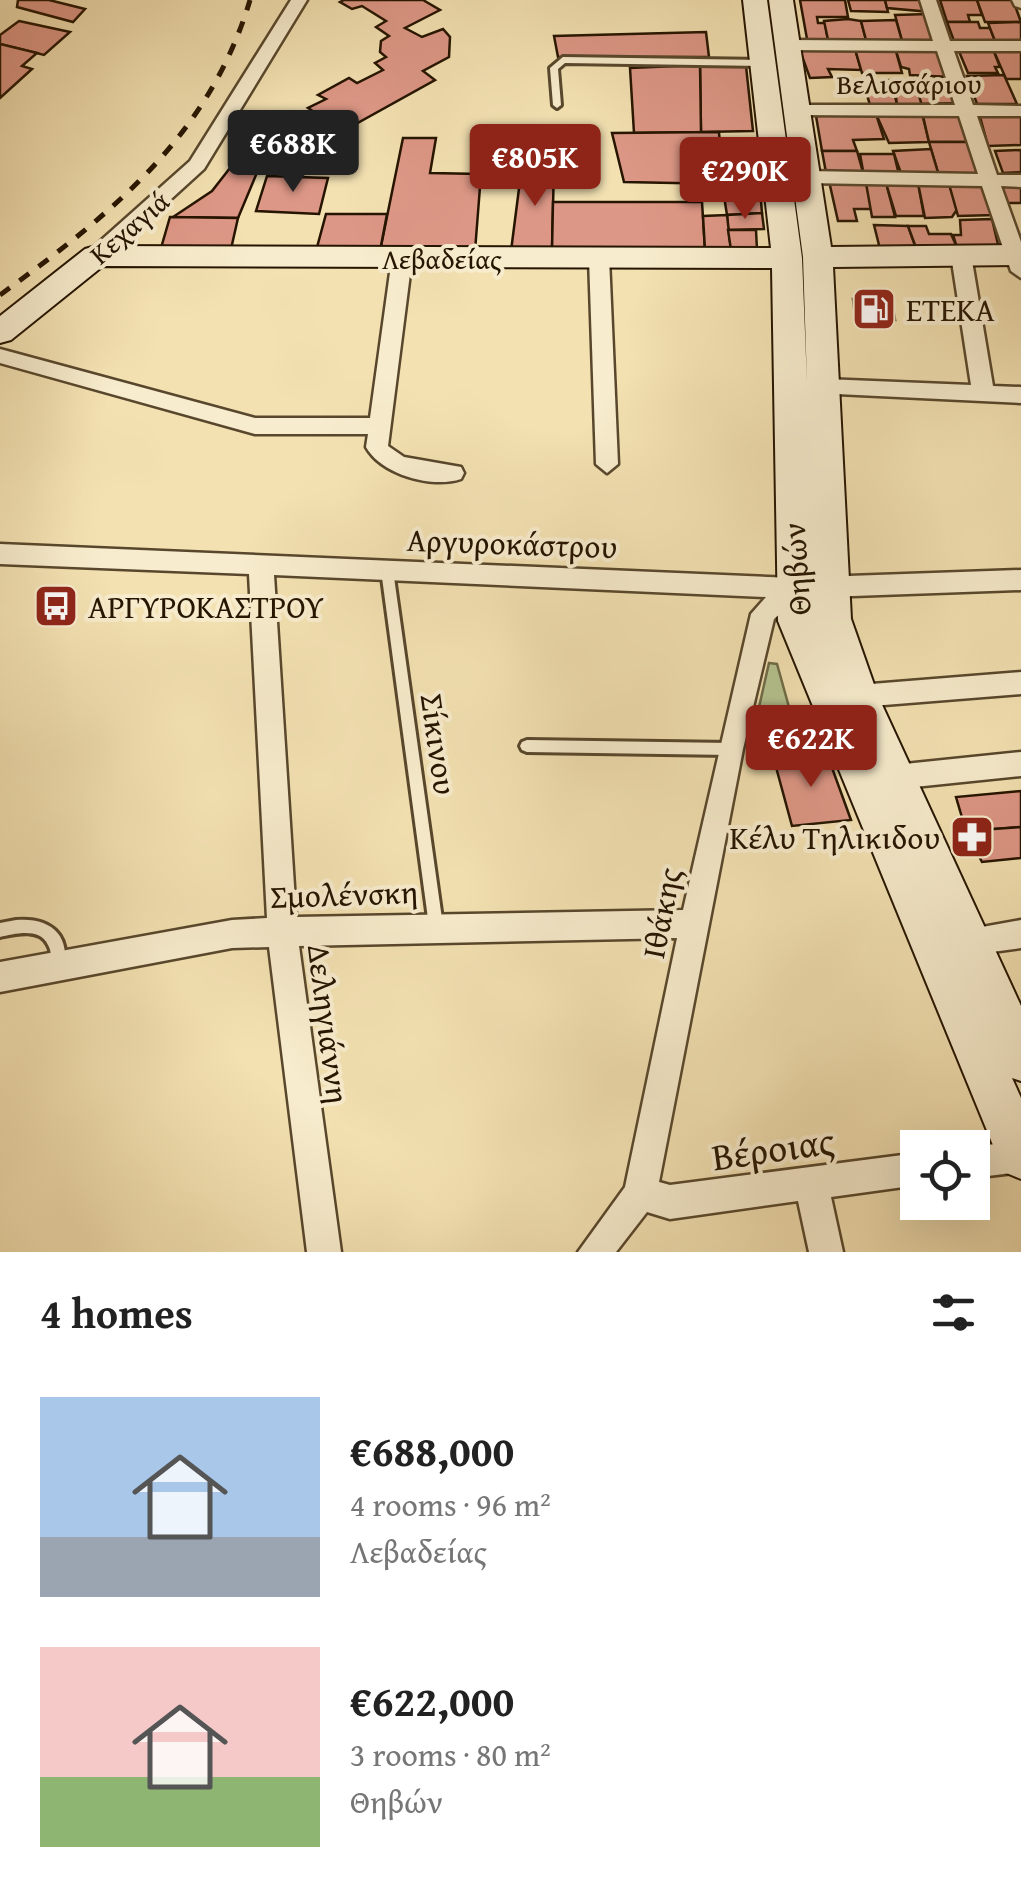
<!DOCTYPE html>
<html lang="en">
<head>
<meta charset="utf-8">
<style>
	body { margin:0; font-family:"Gentium Book Plus",serif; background:#f2f2f2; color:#222; height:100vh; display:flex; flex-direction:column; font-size:38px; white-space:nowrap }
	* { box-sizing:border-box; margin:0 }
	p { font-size:32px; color:#767676 }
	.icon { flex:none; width:55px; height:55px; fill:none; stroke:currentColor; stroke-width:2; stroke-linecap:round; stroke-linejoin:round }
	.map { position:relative; height:1252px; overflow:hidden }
	.drawer { display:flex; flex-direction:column; background:#fff; flex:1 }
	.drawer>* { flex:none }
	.fabs { position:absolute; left:900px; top:1130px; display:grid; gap:20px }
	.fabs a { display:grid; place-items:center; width:90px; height:90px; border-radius:0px; background:#fff; box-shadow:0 10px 40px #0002; font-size:50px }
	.price { position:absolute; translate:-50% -85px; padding:0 22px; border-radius:10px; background:#8f2418; color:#fff; font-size:32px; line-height:65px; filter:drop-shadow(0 2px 5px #0008) }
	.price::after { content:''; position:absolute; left:50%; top:60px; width:30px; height:22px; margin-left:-15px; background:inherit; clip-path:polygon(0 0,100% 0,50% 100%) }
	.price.on { background:#222; color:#fff }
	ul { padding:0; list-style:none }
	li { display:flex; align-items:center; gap:30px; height:250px; padding:0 40px }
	li span { display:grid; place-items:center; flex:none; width:280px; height:200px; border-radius:0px; color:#555 }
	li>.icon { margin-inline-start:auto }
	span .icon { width:120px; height:120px; fill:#fffc; stroke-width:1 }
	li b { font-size:42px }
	h2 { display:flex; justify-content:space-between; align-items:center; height:120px; padding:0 40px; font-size:42px }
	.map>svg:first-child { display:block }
	.green { fill:#b6c490; stroke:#6e6c48; stroke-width:2.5 }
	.building { fill:#dd9786; stroke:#251400; stroke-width:2.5 }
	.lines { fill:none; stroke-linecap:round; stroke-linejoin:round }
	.lane-casing { stroke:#58472c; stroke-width:6 }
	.street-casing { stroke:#58472c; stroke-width:5 }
	.secondary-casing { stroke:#251400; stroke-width:4 }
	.lane { fill:#f7eccd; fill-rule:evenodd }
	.street { fill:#f7eccd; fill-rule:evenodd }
	.secondary { fill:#f7eccd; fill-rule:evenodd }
	.rail { stroke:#251400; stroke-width:5; stroke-dasharray:12 12; stroke-linecap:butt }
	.labels { text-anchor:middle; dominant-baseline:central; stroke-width:8; stroke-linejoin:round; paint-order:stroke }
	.far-street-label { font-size:28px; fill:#251400; stroke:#f7eccd }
	.poi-label { font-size:32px; fill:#251400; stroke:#f7eccd; text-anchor:start }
	.street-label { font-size:32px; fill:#251400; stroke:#f7eccd }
	.near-street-label { font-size:38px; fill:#251400; stroke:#f7eccd }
</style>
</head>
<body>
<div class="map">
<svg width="1021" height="1252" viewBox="0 0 1021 1252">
	<rect width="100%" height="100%" fill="#f3e1b2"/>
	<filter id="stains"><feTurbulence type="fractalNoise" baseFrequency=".002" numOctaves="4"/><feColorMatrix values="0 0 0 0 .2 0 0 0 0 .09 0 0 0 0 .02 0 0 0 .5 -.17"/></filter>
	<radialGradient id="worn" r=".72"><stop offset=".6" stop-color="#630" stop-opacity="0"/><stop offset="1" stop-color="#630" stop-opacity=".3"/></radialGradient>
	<!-- green -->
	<polygon class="green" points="769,663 777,664 797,736 752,738"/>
	<!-- building -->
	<g class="building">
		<polygon points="18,0 49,0 85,9 73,22 17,7"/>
		<polygon points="344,0 423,0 440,10 405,28 422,37 443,29 450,37 449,57 423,71 435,80 354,125 333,124 308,108 326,99 318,95 349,78 357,83 383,70 375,63 386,57 380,52 381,41 389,36 376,27 386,21 362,6 352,9 340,2"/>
		<polygon points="800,0 845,0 848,17 817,17 818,23 825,23 828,40 807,39"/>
		<polygon points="848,0 885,0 888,12 851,11"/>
		<polygon points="885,0 927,0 931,12 887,8"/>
		<polygon points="940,0 977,0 982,15 968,15 970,22 947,22"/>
		<polygon points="977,0 1013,0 1021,22 985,22"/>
		<polygon points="929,14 937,42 902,41 895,15"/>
		<polygon points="848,19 861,21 866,40 828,40 824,21"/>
		<polygon points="896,20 902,41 866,40 861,21"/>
		<polygon points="19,21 70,32 44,55 0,44 0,35"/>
		<polygon points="947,22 978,22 980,28 990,28 995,41 954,41"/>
		<polygon points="1021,22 1021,41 995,41 988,23"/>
		<polygon points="706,32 709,57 558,57 554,36"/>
		<polygon points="0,44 37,53 22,66 32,69 0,98"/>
		<polygon points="799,48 855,49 861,70 828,69 832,77 810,78"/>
		<polygon points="895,48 945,49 950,77 910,75 909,69 901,67"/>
		<polygon points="895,48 902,73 862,73 855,49"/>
		<polygon points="958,49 993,49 1000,67 995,67 998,73 968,73"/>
		<polygon points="993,49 1021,49 1021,79 1006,79"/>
		<polygon points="700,65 746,66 753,131 701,132"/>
		<polygon points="700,65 701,132 634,133 630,68"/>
		<polygon points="1004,75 1017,104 977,104 967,76"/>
		<polygon points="935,77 950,77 958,103 921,104 917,90 928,90 925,83 935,83"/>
		<polygon points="890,80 898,107 871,108 865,89 868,82"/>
		<polygon points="894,82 915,82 922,106 897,105"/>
		<polygon points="922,113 929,142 889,143 876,114"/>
		<polygon points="979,113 1021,113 1021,145 988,146"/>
		<polygon points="876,114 884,139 853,140 857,151 822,151 816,116"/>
		<polygon points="923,116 961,116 975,142 929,142"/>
		<polygon points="719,132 723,184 624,182 612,133"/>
		<polygon points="527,136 519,184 480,183 485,137"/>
		<polygon points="403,138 436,138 430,173 481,174 475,251 380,251"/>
		<polygon points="929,142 971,142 983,177 939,176"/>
		<polygon points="931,149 939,176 902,176 893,151"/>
		<polygon points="244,150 266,151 238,218 173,217 212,191"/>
		<polygon points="1021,150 1021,172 1003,173 995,151"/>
		<polygon points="822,151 857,151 864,176 827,178"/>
		<polygon points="860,154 894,154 899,175 864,176"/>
		<polygon points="554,164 552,250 511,251 522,165"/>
		<polygon points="757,166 760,190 723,190 723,167"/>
		<polygon points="267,176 328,178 319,214 256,211"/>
		<polygon points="829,181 866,183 872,209 854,209 857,221 838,221"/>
		<polygon points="866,183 886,183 895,217 872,217"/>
		<polygon points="886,183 918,183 924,216 896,216"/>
		<polygon points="918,183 949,184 958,208 952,217 925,218"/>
		<polygon points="1021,183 1021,203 1008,203 998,184"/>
		<polygon points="949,184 986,185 995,215 958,216"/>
		<polygon points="723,190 760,190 762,213 727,215"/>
		<polygon points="553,202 702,202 705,250 552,250"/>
		<polygon points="762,213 764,229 728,230 727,215"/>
		<polygon points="326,214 387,214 380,251 316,251"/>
		<polygon points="727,215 731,250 705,250 703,216"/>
		<polygon points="170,217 238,218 231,249 161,248"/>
		<polygon points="992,219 1000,253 959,254 953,235 961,235 960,220"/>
		<polygon points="874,225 908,226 918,254 881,253"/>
		<polygon points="908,226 926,226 929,234 951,234 959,252 918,253"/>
		<polygon points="728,230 756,230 757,250 731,250"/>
		<polygon points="853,299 892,301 895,320 855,317"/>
		<polygon points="827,754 851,820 792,826 773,756"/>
		<polygon points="1021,791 1021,827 966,831 956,797"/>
		<polygon points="1021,827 1021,858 982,862 966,831"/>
	</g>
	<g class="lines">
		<defs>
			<g id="lane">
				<polygon points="563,57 763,60 767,63 763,66 565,63 558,69 561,105 557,108 553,105 550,68"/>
				<polygon points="387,565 391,567 393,570 443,926 441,931 436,933 431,931 429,926 381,570 383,567"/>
				<polygon points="527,740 730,743 735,745 737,749 735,753 730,755 527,752 522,750 520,746 522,742"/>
				<path d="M16,920C50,917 72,935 63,970L58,972L53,970C51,963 52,951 48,945C40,927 14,934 0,937V923Z"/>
			</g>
			<g id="street">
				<polygon points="291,0 307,0 204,169 103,261 89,261 89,251 190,161"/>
				<polygon points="920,0 936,0 950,41 1021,41 1021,51 954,51 973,105 1021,106 1021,116 977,116 997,175 1021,175 1021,187 1001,186 1021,242 1021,278 1011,271 982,186 806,183 797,177 806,171 978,174 959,116 797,115 788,110 797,105 955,105 937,51 787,50 779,45 787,40 933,41"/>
				<polygon points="1012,0 1021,0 1021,8 1015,6"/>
				<polygon points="961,248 971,255 993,386 1021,387 1021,403 816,393 813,387 824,379 971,385 951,255"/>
				<path d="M402,251L412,258L388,446L404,457L461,467L464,473L461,479C431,489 381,474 366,447L368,434H255L0,363V349L255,418H370L392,258Z"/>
				<polygon points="599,251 609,258 618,464 607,473 596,464 589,258"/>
				<path d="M0,544L792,578L1021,570V590L798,598L774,619L743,749L659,1182L670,1185L918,1153V1185L831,1197L843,1252H809L798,1201L670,1219L647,1212L616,1252H578L625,1187L677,938L299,946L341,1252H307L269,947L232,948L0,992V962L232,920L267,918L249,574L0,564ZM274,575L766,597L751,614L683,910L296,917Z"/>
				<polygon points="1021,672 1021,694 859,707 850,704 846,696 850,688 859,685"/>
				<polygon points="1021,752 1021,776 895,789 885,786 881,777 885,768 895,765"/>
				<polygon points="1021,920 1021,948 970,955 960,951 955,941 960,931"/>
				<polygon points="1021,1140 1021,1172 972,1178 972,1148 968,1148"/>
			</g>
			<polygon id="secondary" points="743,0 767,0 802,258 807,383 803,257 769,0 793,0 831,247 1021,245 1021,265 833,267 851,619 878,696 1021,1006 1021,1081 1012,1078 1021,1098 1021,1179 1004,1172 778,621 772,268 103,266 11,340 0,343 0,316 85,249 96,246 771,248"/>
		</defs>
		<!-- lane casing -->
		<use href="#lane" class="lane-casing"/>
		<!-- street casing -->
		<use href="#street" class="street-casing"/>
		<!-- secondary casing -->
		<use href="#secondary" class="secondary-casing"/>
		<!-- lane -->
		<use href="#lane" class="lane"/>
		<!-- street -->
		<use href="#street" class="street"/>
		<!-- secondary -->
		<use href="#secondary" class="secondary"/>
		<!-- rail -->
		<path class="rail" d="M0,295C111,214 209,137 250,0"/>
	</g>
	<!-- icons -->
	<defs>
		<symbol id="fuel-square" viewBox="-11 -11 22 22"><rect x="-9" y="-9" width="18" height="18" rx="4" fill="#8f2418" stroke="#f7eccd"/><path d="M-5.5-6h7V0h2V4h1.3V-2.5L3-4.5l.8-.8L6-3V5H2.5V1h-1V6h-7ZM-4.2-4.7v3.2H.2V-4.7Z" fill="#fff"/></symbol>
		<symbol id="bus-square" viewBox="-11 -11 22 22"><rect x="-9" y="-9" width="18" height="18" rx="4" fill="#8f2418" stroke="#f7eccd"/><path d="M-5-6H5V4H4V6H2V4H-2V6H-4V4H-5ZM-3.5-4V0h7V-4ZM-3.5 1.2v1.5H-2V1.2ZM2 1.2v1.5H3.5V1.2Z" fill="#fff"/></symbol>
		<symbol id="pharmacy-square" viewBox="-11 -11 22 22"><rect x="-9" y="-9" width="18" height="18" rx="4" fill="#8f2418" stroke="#f7eccd"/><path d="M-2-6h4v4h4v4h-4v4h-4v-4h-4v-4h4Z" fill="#fff"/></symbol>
	</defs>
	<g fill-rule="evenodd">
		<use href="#fuel-square" x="849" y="284" width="50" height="50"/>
		<use href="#bus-square" x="31" y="581" width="50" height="50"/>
		<use href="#pharmacy-square" x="947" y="812" width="50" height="50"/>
	</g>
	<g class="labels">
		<!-- far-street labels -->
		<g class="far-street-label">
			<text x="909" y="83">Βελισσάριου</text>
			<text transform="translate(129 227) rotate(-41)">Κεχαγιά</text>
			<text x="442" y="258">Λεβαδείας</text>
		</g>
		<!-- poi labels -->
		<g class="poi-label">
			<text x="906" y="309">ΕΤΕΚΑ</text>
			<text x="88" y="606">ΑΡΓΥΡΟΚΑΣΤΡΟΥ</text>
			<text x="940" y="837" text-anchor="end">Κέλυ Τηλικιδου</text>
		</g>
		<!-- street labels -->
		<g class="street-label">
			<text transform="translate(512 543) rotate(2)">Αργυροκάστρου</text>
			<text transform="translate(796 569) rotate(-94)">Θηβών</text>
			<text transform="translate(439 744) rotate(82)">Σίκινου</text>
			<text transform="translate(344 894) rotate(-2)">Σμολένσκη</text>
			<text transform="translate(661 913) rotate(-79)">Ιθάκης</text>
			<text transform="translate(329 1024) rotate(83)">Δεληγιάννη</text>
		</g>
		<!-- near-street labels -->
		<g class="near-street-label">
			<text transform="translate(773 1148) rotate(-8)">Βέροιας</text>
		</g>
	</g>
	<rect width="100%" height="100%" filter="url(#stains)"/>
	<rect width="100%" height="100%" fill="url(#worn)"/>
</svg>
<div class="fabs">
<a><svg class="icon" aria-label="locate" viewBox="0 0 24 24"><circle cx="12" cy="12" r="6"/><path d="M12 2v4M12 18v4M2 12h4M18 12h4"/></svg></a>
</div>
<b class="price on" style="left:293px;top:195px">€688K</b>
<b class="price" style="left:535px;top:209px">€805K</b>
<b class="price" style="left:745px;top:222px">€290K</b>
<b class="price" style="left:811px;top:790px">€622K</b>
</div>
<section class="drawer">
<h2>4 homes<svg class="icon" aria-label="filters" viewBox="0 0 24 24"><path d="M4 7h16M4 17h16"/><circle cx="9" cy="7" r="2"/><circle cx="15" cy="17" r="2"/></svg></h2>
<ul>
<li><span style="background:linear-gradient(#a9c7e8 70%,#9aa5b1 0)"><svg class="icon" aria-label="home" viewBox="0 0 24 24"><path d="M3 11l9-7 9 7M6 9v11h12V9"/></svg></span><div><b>€688,000</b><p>4 rooms · 96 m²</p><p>Λεβαδείας</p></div></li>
<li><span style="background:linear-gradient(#f6c9c9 65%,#8fb573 0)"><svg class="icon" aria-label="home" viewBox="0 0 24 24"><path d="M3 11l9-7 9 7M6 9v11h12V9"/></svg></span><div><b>€622,000</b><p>3 rooms · 80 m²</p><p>Θηβών</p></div></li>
</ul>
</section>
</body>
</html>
